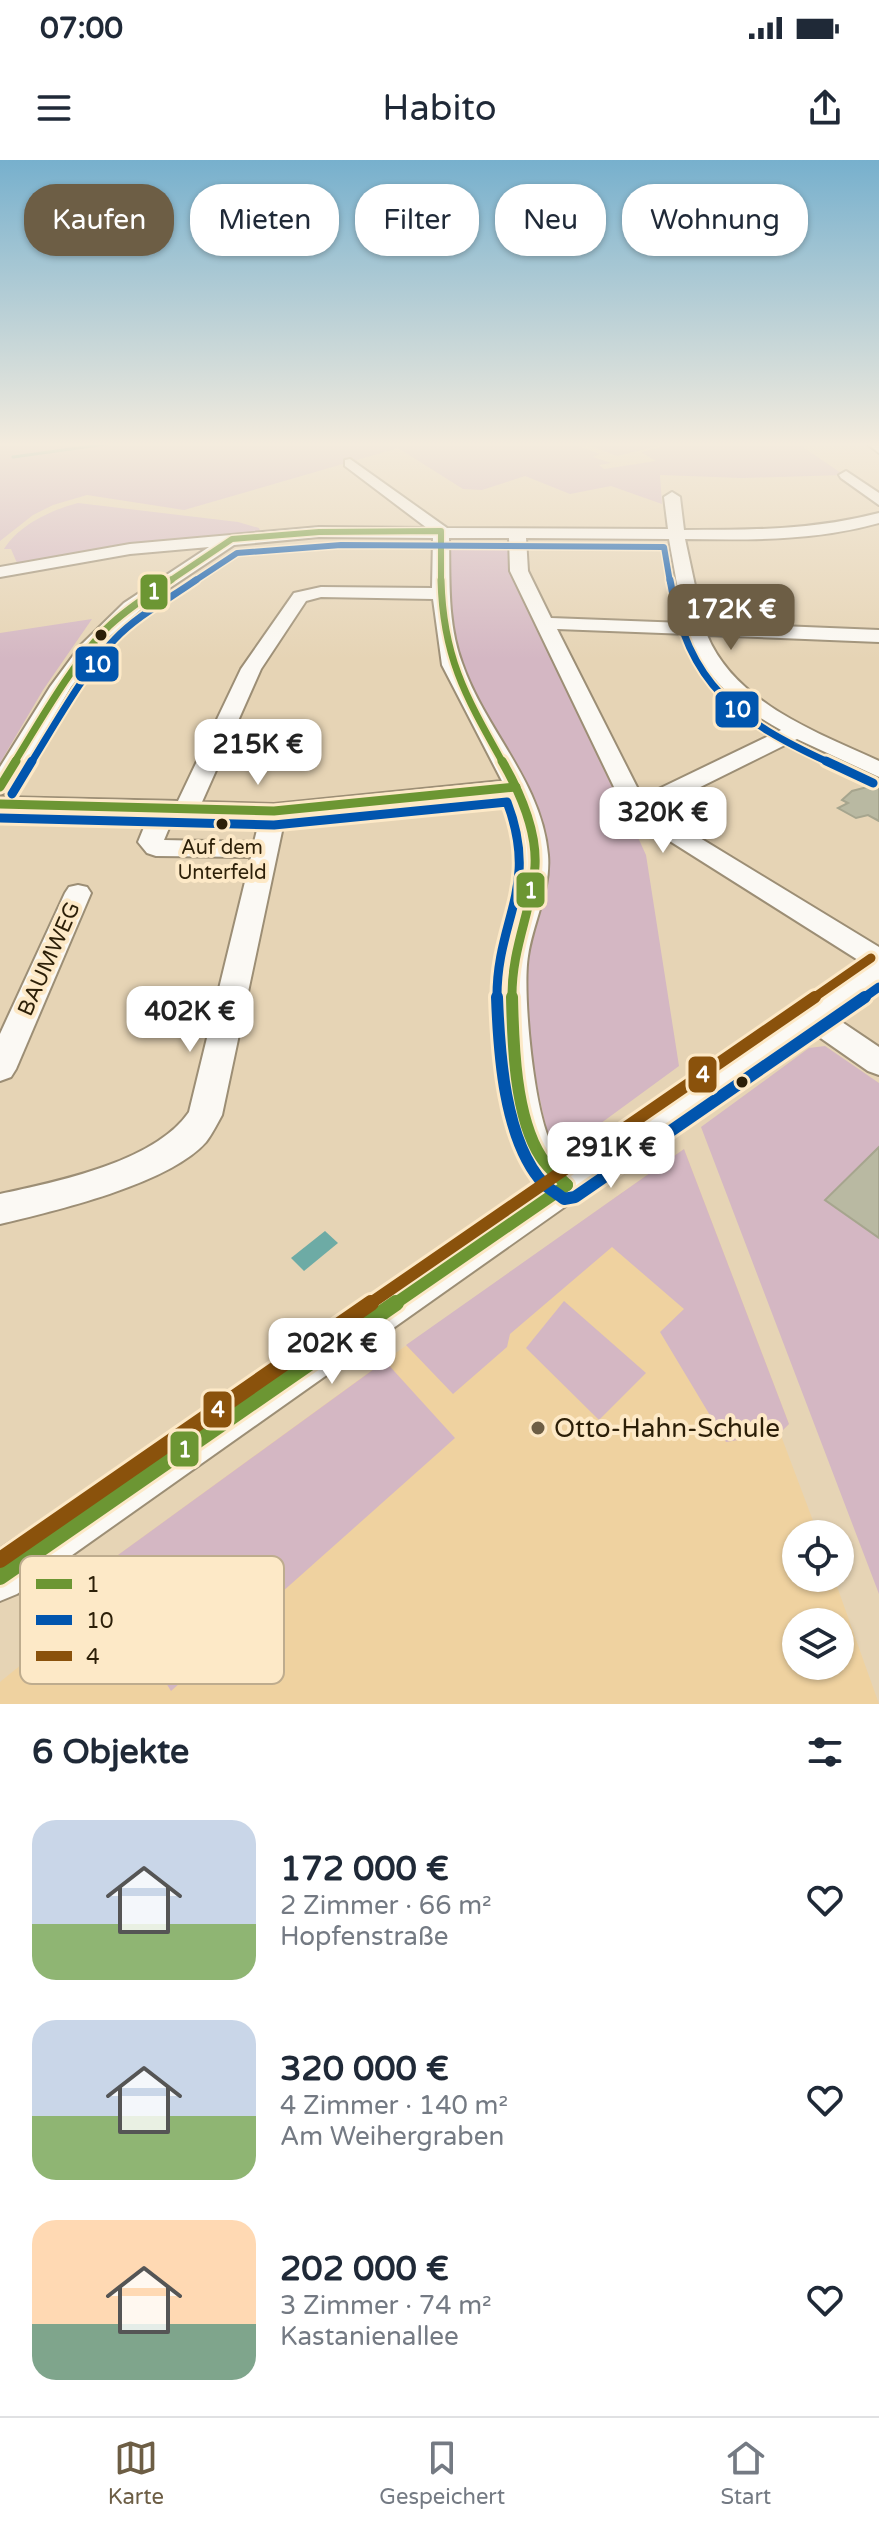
<!DOCTYPE html>
<html lang="de">
<head>
<meta charset="utf-8">
<style>
	body { margin:0; font-family:"Varela Round",sans-serif; background:#f2f2f3; color:#1f2937; height:100vh; display:flex; flex-direction:column; font-size:30px; white-space:nowrap }
	* { box-sizing:border-box; margin:0 }
	p { font-size:26px; color:#747a83 }
	.icon { flex:none; width:44px; height:44px; fill:none; stroke:currentColor; stroke-width:2; stroke-linecap:round; stroke-linejoin:round }
	.map { position:relative; height:1544px; overflow:hidden }
	.drawer { display:flex; flex-direction:column; background:#fff; flex:1 }
	.drawer>* { flex:none }
	.hud { position:absolute; left:24px; top:24px; width:832px; height:72px; display:flex; gap:16px }
	.buttons { position:absolute; left:782px; top:1360px; display:grid; gap:16px }
	.buttons a { display:grid; place-items:center; width:72px; height:72px; border-radius:50%; background:#fff; box-shadow:0 2px 6px #0004; font-size:40px }
	.price { position:absolute; translate:-50% -68px; padding:0 18px; border-radius:16px; background:#fff; color:#222; font-size:26px; line-height:52px; filter:drop-shadow(0 2px 4px #0008) }
	.price::after { content:''; position:absolute; left:50%; top:48px; width:24px; height:18px; margin-left:-12px; background:inherit; clip-path:polygon(0 0,100% 0,50% 100%) }
	.price.on { background:#6d5e45; color:#fff }
	ul { padding:0; list-style:none }
	li { display:flex; align-items:center; gap:24px; height:200px; padding:0 32px }
	li span { display:grid; place-items:center; flex:none; width:224px; height:160px; border-radius:24px; color:#555 }
	li>.icon { margin-inline-start:auto }
	span .icon { width:96px; height:96px; fill:#fffc; stroke-width:1 }
	li b { font-size:34px }
	h2 { display:flex; justify-content:space-between; align-items:center; height:96px; padding:0 32px; font-size:34px }
	.pill { padding:0 28px; border-radius:32px; background:#fff; box-shadow:0 2px 6px #0004; font-size:28px; line-height:72px }
	.pill.on { background:#6d5e45; color:#fff }
	.status { display:flex; justify-content:space-between; align-items:center; height:56px; padding:0 40px; background:#fff; direction:ltr }
	.status svg { height:22px; fill:currentColor }
	header { display:flex; justify-content:space-between; align-items:center; height:104px; padding:0 32px; background:#fff; font-size:36px; font-weight:600 }
	.tab-bar { display:flex; justify-content:space-around; align-items:center; height:112px; border-top:2px solid #e0e1e3; background:#fff; font-size:22px; color:#747a83 }
	.tab-bar a { display:grid; justify-items:center; gap:4px }
	.tab-bar .on { color:#6d5e45 }
	.map>svg:first-child { display:block }
	.built { fill:#efd2a0; fill-rule:evenodd }
	.green { fill:#d4b7c3 }
	.water { fill:#6daba5 }
	.lines { fill:none; stroke-linecap:round; stroke-linejoin:round }
	.stream { stroke:#6daba5; stroke-width:3 }
	.building { fill:#b9b9a2; stroke:#a6a58e; stroke-width:2 }
	.minor-casing { stroke:#9c8e75; stroke-width:4 }
	.minor { fill:#fbf9f4; fill-rule:evenodd }
	.bus-1-far4-casing { stroke:#fde9c7; stroke-width:9 }
	.bus-1-far3-casing { stroke:#fde9c7; stroke-width:11 }
	.bus-1-far2-casing { stroke:#fde9c7; stroke-width:15 }
	.bus-1-far1-casing { stroke:#fde9c7; stroke-width:18 }
	.bus-1-casing { stroke:#fde9c7; stroke-width:22 }
	.bus-2-far3-casing { stroke:#fde9c7; stroke-width:9 }
	.bus-2-far2-casing { stroke:#fde9c7; stroke-width:11 }
	.bus-2-far1-casing { stroke:#fde9c7; stroke-width:15 }
	.bus-2-casing { stroke:#fde9c7; stroke-width:18 }
	.bus-3-far2-casing { stroke:#fde9c7; stroke-width:15 }
	.bus-3-far1-casing { stroke:#fde9c7; stroke-width:18 }
	.bus-3-casing { stroke:#fde9c7; stroke-width:22 }
	.bus-1-far4 { stroke:#6c9633; stroke-width:6 }
	.bus-1-far3 { stroke:#6c9633; stroke-width:7 }
	.bus-1-far2 { stroke:#6c9633; stroke-width:9 }
	.bus-1-far1 { stroke:#6c9633; stroke-width:12 }
	.bus-1 { stroke:#6c9633; stroke-width:16 }
	.bus-2-far3 { stroke:#0155ae; stroke-width:6 }
	.bus-2-far2 { stroke:#0155ae; stroke-width:7 }
	.bus-2-far1 { stroke:#0155ae; stroke-width:9 }
	.bus-2 { stroke:#0155ae; stroke-width:12 }
	.bus-3-far2 { stroke:#8a520c; stroke-width:9 }
	.bus-3-far1 { stroke:#8a520c; stroke-width:12 }
	.bus-3 { stroke:#8a520c; stroke-width:16 }
	.bus-dot { fill:#2c1f08; stroke:#fde9c7; stroke-width:3 }
	.poi-dot { fill:#6d5e45; stroke:#fde9c7; stroke-width:3 }
	.labels { text-anchor:middle; dominant-baseline:central; stroke-width:8; stroke-linejoin:round; paint-order:stroke }
	.bus-label { font-size:20px; fill:#2c1f08; stroke:#fde9c7 }
	.street-label { font-size:22px; fill:#2c1f08; stroke:#fde9c7 }
	.near-poi-label { font-size:26px; fill:#2c1f08; stroke:#fde9c7; text-anchor:start }
	.key { fill:#fde9c7; stroke:#beac8e; stroke-width:2 }
	.key-label { font-size:22px; fill:#2c1f08 }
	.line-badge { stroke:#fde9c7; stroke-width:3 }
	.badge-label { font-size:22px; text-anchor:middle; font-weight:bold; fill:#fff }
</style>
</head>
<body>
<div class="status"><b>07:00</b><svg viewBox="0 0 49 12"><path d="M0 12V9h3v3zM5 12V6h3v6zM10 12V3h3v9zM15 12V0h3v12zM26 1h20v11H26zM47 4h2v5h-2z"/></svg></div>
<header><svg class="icon" aria-label="menu" viewBox="0 0 24 24"><path d="M4 6h16M4 12h16M4 18h16"/></svg>Habito<svg class="icon" aria-label="share" viewBox="0 0 24 24"><path d="M12 15V3M7 8l5-5 5 5M5 13v7h14v-7"/></svg></header>
<div class="map">
<svg width="879" height="1544" viewBox="0 0 879 1544">
	<rect width="100%" height="100%" fill="#e6d4b5"/>
	<!-- built -->
	<g class="built">
		<polygon points="696,433 776,435 792,468 704,466"/>
		<path d="M684,989L789,1264L780,1273L818,1374H796V1418H834L879,1544H0V1522L109,1433L96,1411L390,1197ZM796,1462H840V1506H796Z"/>
	</g>
	<!-- green -->
	<g class="green">
		<polygon points="0,283 570,283 600,294 593,297 611,303 599,305 604,309 656,301 641,292 679,283 797,283 844,315 742,318 660,315 662,344 611,326 570,334 525,316 482,330 463,329 398,288 184,350 87,335 53,345 33,355 0,381"/>
		<polygon points="583,283 670,283 617,296"/>
		<path d="M78,343L238,362L259,368L261,373L159,380L21,405L17,403L11,389H4C19,365 51,350 78,343Z"/>
		<polygon points="448,382 512,385 585,561 646,695 679,906 582,977 569,967 549,982 520,844 541,691 451,483"/>
		<polygon points="92,459 43,530 0,603 0,473"/>
		<polygon points="825,886 879,923 879,987 825,1040 879,1078 879,1434 701,967 809,888"/>
		<polygon points="684,989 789,1264 780,1273 726,1282 660,1172 684,1149 612,1087 510,1174 507,1187 453,1234 406,1185"/>
		<polygon points="564,1141 646,1213 599,1260 526,1188"/>
		<polygon points="385,1201 455,1278 171,1531 96,1411"/>
	</g>
	<!-- water -->
	<polygon class="water" points="325,1071 338,1083 304,1111 291,1098"/>
	<g class="lines">
		<!-- stream -->
		<polyline class="stream" points="13,297 114,283"/>
	</g>
	<!-- building -->
	<g class="building">
		<polygon points="879,624 879,661 868,655 856,658 838,648 848,643 842,640 852,631"/>
		<polygon points="879,987 879,1078 825,1040"/>
	</g>
	<g class="lines">
		<defs>
			<g id="minor">
				<polygon points="866,283 879,283 879,293"/>
				<path d="M350,299L447,368L668,369L664,337L672,332L680,337L684,370C751,370 814,370 879,353V363C815,381 751,380 685,379L703,463L879,470V482L707,475C735,543 818,573 879,601V617L797,579L654,650L879,787V824L833,856L879,887V915L868,911L812,872L17,1434L0,1441V1389L543,1023C537,1017 531,1011 527,1005C501,964 491,849 498,801C502,776 513,754 519,730C527,697 519,666 508,635L285,657L222,955C217,964 212,974 206,982C169,1024 55,1051 0,1064V1034C56,1022 155,1002 189,952L251,697L156,696L147,693L138,682L149,655L0,651V637L178,641L241,509L294,433L321,427L432,428L433,378L319,377L234,385L153,439L110,476L71,527L8,632L0,634V607L50,527L81,485L124,443L209,387L130,394L0,417V407L130,384L319,367L427,368L345,306V300ZM449,378H509L510,411L627,654L866,805L570,1005C564,999 557,994 553,987C534,957 522,832 528,796C533,762 551,730 548,695C542,622 485,570 462,503C447,462 450,420 449,378ZM526,378L669,379L684,463L551,458L528,411ZM321,437L433,439L442,505L502,621L274,644L202,642L261,509L306,441ZM557,469L688,474C704,518 741,548 781,570L642,637ZM174,656L260,658L254,682L164,680Z"/>
				<polygon points="846,311 879,333 879,345 841,318 839,315"/>
				<polygon points="78,725 87,727 91,733 16,909 11,917 0,921 0,874 65,733 69,727"/>
			</g>
		</defs>
		<!-- minor casing -->
		<use href="#minor" class="minor-casing"/>
		<!-- minor -->
		<use href="#minor" class="minor"/>
		<defs>
			<polyline id="bus-1-far4" points="168,422 232,379 319,372 441,371 441,422"/>
			<g id="bus-1-far3">
				<path d="M441,420C443,498 466,537 503,603"/>
				<path d="M14,603C40,561 72,504 106,469C125,450 148,436 171,420"/>
			</g>
			<g id="bus-1-far2">
				<path d="M502,601C520,632 537,669 535,706C532,751 511,788 512,839"/>
				<polyline points="0,627 16,601"/>
				<polyline points="0,644 274,651 516,627"/>
			</g>
			<g id="bus-1-far1">
				<path d="M512,837C513,884 515,957 541,997C548,1008 558,1016 567,1025"/>
				<polyline points="393,1145 567,1025"/>
			</g>
			<polyline id="bus-1" points="0,1417 396,1143"/>
			<polyline id="bus-2-far3" points="193,422 237,393 341,385 664,387 670,422"/>
			<g id="bus-2-far2">
				<path d="M670,420C688,526 737,560 830,603"/>
				<path d="M31,603C54,566 86,509 115,479C138,455 169,439 196,420"/>
			</g>
			<g id="bus-2-far1">
				<polyline points="826,601 873,623"/>
				<polyline points="12,634 32,601"/>
				<path d="M0,658L274,665L507,642C540,728 496,759 497,839"/>
				<polyline points="862,839 879,827"/>
			</g>
			<path id="bus-2" d="M497,837C499,892 504,981 544,1024C549,1029 558,1034 564,1039L575,1037L865,837"/>
			<polyline id="bus-3-far2" points="812,839 871,798"/>
			<polyline id="bus-3-far1" points="368,1145 815,837"/>
			<polyline id="bus-3" points="0,1400 371,1143"/>
		</defs>
		<!-- bus-1-far4 casing -->
		<use href="#bus-1-far4" class="bus-1-far4-casing"/>
		<!-- bus-1-far3 casing -->
		<use href="#bus-1-far3" class="bus-1-far3-casing"/>
		<!-- bus-1-far2 casing -->
		<use href="#bus-1-far2" class="bus-1-far2-casing"/>
		<!-- bus-1-far1 casing -->
		<use href="#bus-1-far1" class="bus-1-far1-casing"/>
		<!-- bus-1 casing -->
		<use href="#bus-1" class="bus-1-casing"/>
		<!-- bus-2-far3 casing -->
		<use href="#bus-2-far3" class="bus-2-far3-casing"/>
		<!-- bus-2-far2 casing -->
		<use href="#bus-2-far2" class="bus-2-far2-casing"/>
		<!-- bus-2-far1 casing -->
		<use href="#bus-2-far1" class="bus-2-far1-casing"/>
		<!-- bus-2 casing -->
		<use href="#bus-2" class="bus-2-casing"/>
		<!-- bus-3-far2 casing -->
		<use href="#bus-3-far2" class="bus-3-far2-casing"/>
		<!-- bus-3-far1 casing -->
		<use href="#bus-3-far1" class="bus-3-far1-casing"/>
		<!-- bus-3 casing -->
		<use href="#bus-3" class="bus-3-casing"/>
		<!-- bus-1-far4 -->
		<use href="#bus-1-far4" class="bus-1-far4"/>
		<!-- bus-1-far3 -->
		<use href="#bus-1-far3" class="bus-1-far3"/>
		<!-- bus-1-far2 -->
		<use href="#bus-1-far2" class="bus-1-far2"/>
		<!-- bus-1-far1 -->
		<use href="#bus-1-far1" class="bus-1-far1"/>
		<!-- bus-1 -->
		<use href="#bus-1" class="bus-1"/>
		<!-- bus-2-far3 -->
		<use href="#bus-2-far3" class="bus-2-far3"/>
		<!-- bus-2-far2 -->
		<use href="#bus-2-far2" class="bus-2-far2"/>
		<!-- bus-2-far1 -->
		<use href="#bus-2-far1" class="bus-2-far1"/>
		<!-- bus-2 -->
		<use href="#bus-2" class="bus-2"/>
		<!-- bus-3-far2 -->
		<use href="#bus-3-far2" class="bus-3-far2"/>
		<!-- bus-3-far1 -->
		<use href="#bus-3-far1" class="bus-3-far1"/>
		<!-- bus-3 -->
		<use href="#bus-3" class="bus-3"/>
	</g>
	<!-- sky -->
	<linearGradient id="sky" x2="0" y2="1"><stop stop-color="#77b0cd"/><stop offset="0.57" stop-color="#f4ecde"/><stop offset="1" stop-color="#f4ecde" stop-opacity="0"/></linearGradient>
	<rect width="879" height="499" fill="url(#sky)"/>
	<!-- markers -->
	<g class="bus-dot">
		<circle cx="101" cy="475" r="7"/>
		<circle cx="222" cy="664" r="7"/>
		<circle cx="742" cy="922" r="7"/>
	</g>
	<circle class="poi-dot" cx="538" cy="1268" r="8"/>
	<g class="labels">
		<!-- bus labels -->
		<g class="bus-label">
			<text x="222" y="688">Auf dem<tspan x="222" dy="25">Unterfeld</tspan></text>
		</g>
		<!-- street labels -->
		<g class="street-label">
			<text transform="translate(49 799) rotate(-66)">BAUMWEG</text>
		</g>
		<!-- near-poi labels -->
		<g class="near-poi-label">
			<text x="554" y="1268">Otto-Hahn-Schule</text>
		</g>
	</g>
	<!-- legend -->
	<rect x="20" y="1396" width="264" height="128" rx="12" class="key"/>
	<rect x="36" y="1419" width="36" height="10" fill="#6c9633"/>
	<rect x="36" y="1455" width="36" height="10" fill="#0155ae"/>
	<rect x="36" y="1491" width="36" height="10" fill="#8a520c"/>
	<g class="key-label">
		<text x="86" y="1432">1</text>
		<text x="86" y="1468">10</text>
		<text x="86" y="1504">4</text>
	</g>
	<g class="line-badge">
		<rect x="139" y="413" width="30" height="38" rx="8" fill="#6c9633"/>
		<rect x="74" y="485" width="46" height="38" rx="8" fill="#0155ae"/>
		<rect x="714" y="530" width="46" height="39" rx="8" fill="#0155ae"/>
		<rect x="515" y="711" width="31" height="38" rx="8" fill="#6c9633"/>
		<rect x="687" y="895" width="31" height="39" rx="8" fill="#8a520c"/>
		<rect x="202" y="1230" width="31" height="39" rx="8" fill="#8a520c"/>
		<rect x="169" y="1270" width="31" height="38" rx="8" fill="#6c9633"/>
	</g>
	<g class="badge-label">
		<text x="154" y="439">1</text>
		<text x="97" y="512">10</text>
		<text x="737" y="557">10</text>
		<text x="531" y="738">1</text>
		<text x="703" y="922">4</text>
		<text x="218" y="1257">4</text>
		<text x="185" y="1297">1</text>
	</g>
</svg>
<div class="buttons">
<a><svg class="icon" aria-label="locate" viewBox="0 0 24 24"><circle cx="12" cy="12" r="6"/><path d="M12 2v4M12 18v4M2 12h4M18 12h4"/></svg></a>
<a><svg class="icon" aria-label="layers" viewBox="0 0 24 24"><path d="M12 4l9 5-9 5-9-5zM3 14l9 5 9-5"/></svg></a>
</div>
<b class="price on" style="left:731px;top:492px">172K €</b>
<b class="price" style="left:258px;top:627px">215K €</b>
<b class="price" style="left:663px;top:695px">320K €</b>
<b class="price" style="left:190px;top:894px">402K €</b>
<b class="price" style="left:611px;top:1030px">291K €</b>
<b class="price" style="left:332px;top:1226px">202K €</b>
<div class="hud">
<a class="pill on">Kaufen</a>
<a class="pill">Mieten</a>
<a class="pill">Filter</a>
<a class="pill">Neu</a>
<a class="pill">Wohnung</a>
</div>
</div>
<section class="drawer">
<h2>6 Objekte<svg class="icon" aria-label="filters" viewBox="0 0 24 24"><path d="M4 7h16M4 17h16"/><circle cx="9" cy="7" r="2"/><circle cx="15" cy="17" r="2"/></svg></h2>
<ul>
<li><span style="background:linear-gradient(#c9d6e8 65%,#8fb573 0)"><svg class="icon" aria-label="home" viewBox="0 0 24 24"><path d="M3 11l9-7 9 7M6 9v11h12V9"/></svg></span><div><b>172 000 €</b><p>2 Zimmer · 66 m²</p><p>Hopfenstraße</p></div><svg class="icon" aria-label="heart" viewBox="0 0 24 24"><path d="M12 20l-8-8c-3-5 5-10 8-4 3-6 11-1 8 4z"/></svg></li>
<li><span style="background:linear-gradient(#c9d6e8 60%,#8fb573 0)"><svg class="icon" aria-label="home" viewBox="0 0 24 24"><path d="M3 11l9-7 9 7M6 9v11h12V9"/></svg></span><div><b>320 000 €</b><p>4 Zimmer · 140 m²</p><p>Am Weihergraben</p></div><svg class="icon" aria-label="heart" viewBox="0 0 24 24"><path d="M12 20l-8-8c-3-5 5-10 8-4 3-6 11-1 8 4z"/></svg></li>
<li><span style="background:linear-gradient(#ffd9b3 65%,#7fa58c 0)"><svg class="icon" aria-label="home" viewBox="0 0 24 24"><path d="M3 11l9-7 9 7M6 9v11h12V9"/></svg></span><div><b>202 000 €</b><p>3 Zimmer · 74 m²</p><p>Kastanienallee</p></div><svg class="icon" aria-label="heart" viewBox="0 0 24 24"><path d="M12 20l-8-8c-3-5 5-10 8-4 3-6 11-1 8 4z"/></svg></li>
</ul>
</section>
<nav class="tab-bar">
<a class="on"><svg class="icon" aria-label="map" viewBox="0 0 24 24"><path d="M3 6l6-2 6 2 6-2v14l-6 2-6-2-6 2zM9 4v14M15 6v14"/></svg>Karte</a>
<a><svg class="icon" aria-label="saved" viewBox="0 0 24 24"><path d="M7 4h10v16l-5-4-5 4z"/></svg>Gespeichert</a>
<a><svg class="icon" aria-label="home" viewBox="0 0 24 24"><path d="M3 11l9-7 9 7M6 9v11h12V9"/></svg>Start</a>
</nav>
</body>
</html>
